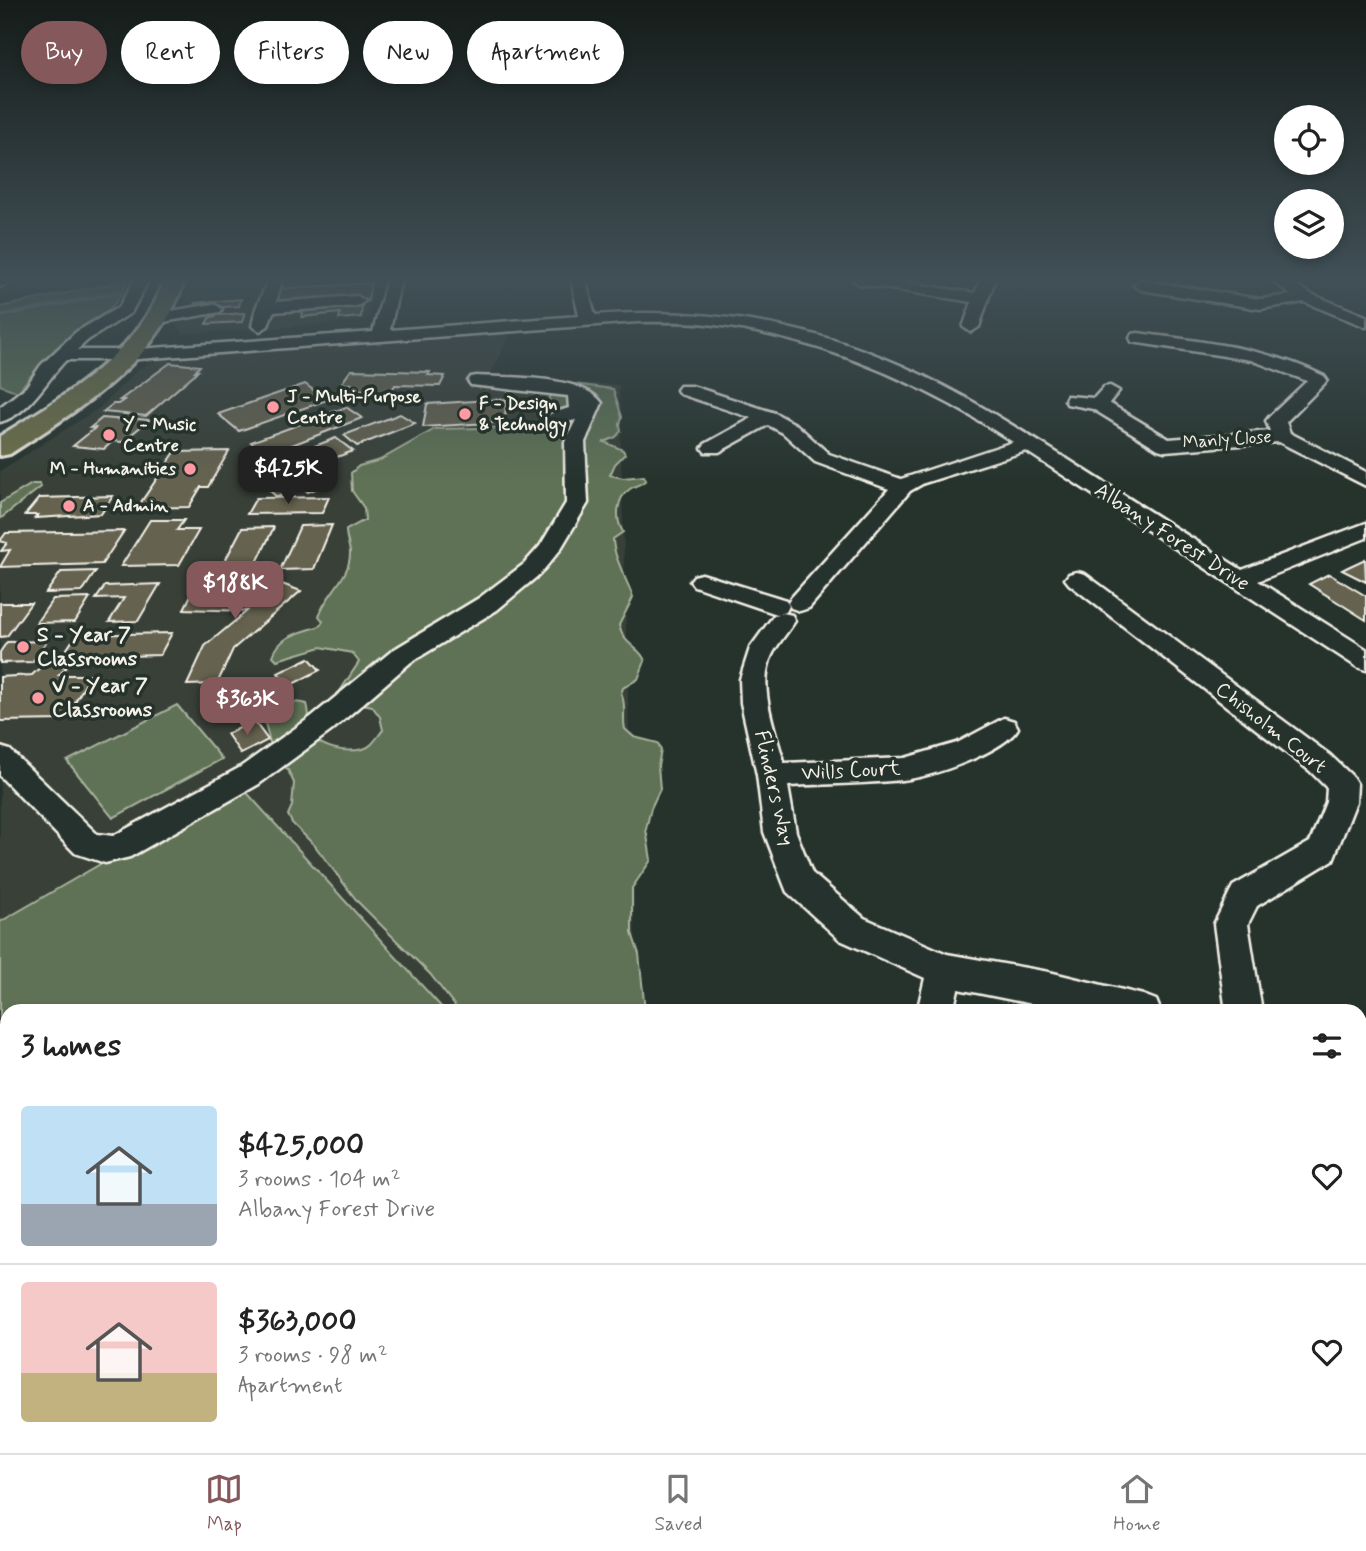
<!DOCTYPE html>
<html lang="en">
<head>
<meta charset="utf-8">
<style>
	body { margin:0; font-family:Mynerve,sans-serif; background:#f6f6f6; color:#222; height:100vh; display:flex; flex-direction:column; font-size:26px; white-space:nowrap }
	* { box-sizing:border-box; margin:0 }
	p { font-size:23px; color:#767676 }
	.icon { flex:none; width:38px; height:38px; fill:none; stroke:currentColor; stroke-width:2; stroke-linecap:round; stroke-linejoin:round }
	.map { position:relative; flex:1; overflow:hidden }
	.details { position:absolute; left:0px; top:1004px; width:1367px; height:450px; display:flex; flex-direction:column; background:#fff; border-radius:21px 21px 0 0; box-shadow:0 4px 10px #0003 }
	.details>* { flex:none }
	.hud { position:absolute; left:21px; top:21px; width:700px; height:63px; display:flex; gap:14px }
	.controls { position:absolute; left:1274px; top:105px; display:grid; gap:14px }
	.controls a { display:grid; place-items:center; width:70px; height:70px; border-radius:50%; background:#fff; box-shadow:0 4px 10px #0003; font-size:35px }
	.price { position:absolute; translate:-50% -60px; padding:0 16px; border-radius:14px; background:#85585c; color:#fff; font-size:23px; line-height:46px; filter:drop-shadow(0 2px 4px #0008) }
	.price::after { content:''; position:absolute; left:50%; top:42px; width:21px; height:16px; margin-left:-10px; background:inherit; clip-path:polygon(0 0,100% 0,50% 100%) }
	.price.selected { background:#222; color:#fff }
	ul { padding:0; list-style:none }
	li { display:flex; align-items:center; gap:21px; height:175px; padding:0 21px }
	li+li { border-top:2px solid #e0e0e0 }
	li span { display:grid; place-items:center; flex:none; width:196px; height:140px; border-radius:7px; color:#555 }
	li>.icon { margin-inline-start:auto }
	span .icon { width:84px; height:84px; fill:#fffc; stroke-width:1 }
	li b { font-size:30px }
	h2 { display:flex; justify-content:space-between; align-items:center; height:84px; padding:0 21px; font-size:30px }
	.pill { padding:0 24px; border-radius:32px; background:#fff; box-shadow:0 4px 10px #0003; font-size:24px; line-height:63px }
	.pill.selected { background:#85585c; color:#fff }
	.tabs { display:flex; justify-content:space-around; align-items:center; height:98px; border-top:2px solid #e0e0e0; background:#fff; font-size:19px; color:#767676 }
	.tabs a { display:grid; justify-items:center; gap:4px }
	.tabs .selected { color:#85585c }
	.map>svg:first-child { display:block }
	.built { fill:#394137 }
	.green { fill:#5e7255; stroke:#a9b29e; stroke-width:2 }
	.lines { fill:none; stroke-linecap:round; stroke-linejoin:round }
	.stream { stroke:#8a9e9c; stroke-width:3.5 }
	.building { fill:#65624f; stroke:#f4f1e8; stroke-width:2 }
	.minor-casing { stroke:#f4f1e8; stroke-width:5 }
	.highway-casing { stroke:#f4f1e8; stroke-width:6 }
	.minor { fill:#26332d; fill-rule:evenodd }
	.highway { fill:#6f714a; fill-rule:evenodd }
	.poi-dot { fill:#ff9aa2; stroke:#26332d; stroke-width:2.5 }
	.labels { text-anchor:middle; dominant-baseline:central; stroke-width:7; stroke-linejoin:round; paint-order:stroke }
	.far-poi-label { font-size:18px; font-weight:bold; fill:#f4f1e8; stroke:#26332d; text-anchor:start }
	.far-street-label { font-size:18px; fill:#f4f1e8; stroke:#26332d }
	.street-label { font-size:21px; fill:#f4f1e8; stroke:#26332d }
	.poi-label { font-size:21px; font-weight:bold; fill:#f4f1e8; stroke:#26332d; text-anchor:start }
</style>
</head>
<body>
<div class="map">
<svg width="1366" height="1453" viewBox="0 0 1366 1453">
	<rect width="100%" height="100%" fill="#26332d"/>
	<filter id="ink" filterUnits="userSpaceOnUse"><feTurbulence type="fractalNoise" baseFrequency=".0143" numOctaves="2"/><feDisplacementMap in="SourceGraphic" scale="14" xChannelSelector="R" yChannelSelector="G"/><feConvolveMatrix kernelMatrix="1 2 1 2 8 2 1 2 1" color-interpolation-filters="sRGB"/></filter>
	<g filter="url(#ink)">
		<!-- built -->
		<g class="built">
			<polygon points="194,279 373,279 370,317 359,322 183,334 176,325"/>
			<polygon points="511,333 488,379 619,385 637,1011 7,1012 7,1447 649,1447 649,1453 0,1453 0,471 99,408 139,369 158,360"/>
		</g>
		<!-- green -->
		<g class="green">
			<path d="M127,280C119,313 89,319 66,339C47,355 33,372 18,392L0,385V307Z"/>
			<path d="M565,383L613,389L622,417L620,424L621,431L616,437L604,442L623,450L625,454L615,464L610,475L623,478L644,476L646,480C641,485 636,485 630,489C616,498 615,519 623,532L613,539C613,556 627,580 633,597C632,600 620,623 619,625C624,647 640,646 645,661L638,679L623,688L621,694C627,704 622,717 625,729L634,737L658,743L661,750L658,766L660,789L651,808L646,829L651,860L632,888V933L639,954L645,1011H459L430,974L358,902L315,846L292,823L288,815L292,806L294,783L288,770L273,754L263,715C277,706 290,699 307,704C310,713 308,724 312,732C318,749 347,753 363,749C372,747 377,737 383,730L380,717L372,706L340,699L338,694L359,662L352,653L321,647L277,660L273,656C280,634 302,633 320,626L323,621L319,616C325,594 351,578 350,552C349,544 346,538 346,530L365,520L364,508L352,491L351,473L359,466L380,460L435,429L524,427L550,430L568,425L572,419L551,407L549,398Z"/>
			<polygon points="32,484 39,484 41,487 0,519 0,503"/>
			<polygon points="177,705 222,759 113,818 67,761"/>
			<polygon points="239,784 445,1011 7,1012 7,1447 232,1447 226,1453 0,1453 0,922"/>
			<polygon points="257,1447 649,1447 647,1453 250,1453"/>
		</g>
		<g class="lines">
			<!-- stream -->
			<polyline class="stream" points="0,316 121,292"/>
		</g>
		<!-- building -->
		<g class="building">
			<polygon points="371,283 368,301 330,302 331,298 314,299 313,303 272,307 278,289"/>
			<polygon points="241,299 239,306 192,309 195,303"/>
			<polygon points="346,306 362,306 361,317 339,319 340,313 302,317 303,311"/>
			<polygon points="245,313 242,322 206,324 209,318 217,315"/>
			<polygon points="170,363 200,366 195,371 198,371 146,416 103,412 113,404 118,404 124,400 120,400"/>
			<polygon points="351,370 430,372 428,375 445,376 440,386 395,385 389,395 362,394 365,390 348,389 351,384 341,384"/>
			<polygon points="305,384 327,400 239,431 218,414"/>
			<polygon points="506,399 505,422 423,427 427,404"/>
			<polygon points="346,407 362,418 266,455 251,442"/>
			<polygon points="400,414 415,423 357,446 344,435"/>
			<polygon points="102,418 127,420 130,418 149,420 122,442 113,441 104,449 73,446 95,428 90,428"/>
			<polygon points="336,438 353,451 329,460 312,447"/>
			<polygon points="229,451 208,487 201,487 189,507 137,508 175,452"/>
			<polygon points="298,452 335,481 308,492 272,462"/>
			<polygon points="283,474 300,488 277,497 261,483"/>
			<polygon points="113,496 101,514 35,518 38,515 25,515 39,498"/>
			<polygon points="329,497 322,513 247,514 256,498"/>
			<polygon points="150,520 184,520 177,530 199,530 179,565 121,566"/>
			<polygon points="332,525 314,569 280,570 300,526"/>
			<polygon points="274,527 249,579 215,580 242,528"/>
			<polygon points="124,531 102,564 0,567 10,550 1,551 7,543 0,541 6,533"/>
			<polygon points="1365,559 1366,582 1342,570 1348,567"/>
			<polygon points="96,571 82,592 46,593 61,572"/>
			<polygon points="1329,574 1366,596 1366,620 1309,584"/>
			<polygon points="253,581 282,584 301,591 233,649 217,684 187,685 205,646 247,611 184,609 193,591 205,590 206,588 250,586"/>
			<polygon points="160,584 138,621 109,622 124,598 96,599 105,586"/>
			<polygon points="90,598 75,622 36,623 53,599"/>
			<polygon points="0,603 31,603 7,636 0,637"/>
			<polygon points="172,633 160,655 61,658 76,635"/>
			<polygon points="47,641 32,662 0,663 0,652 7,642"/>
			<polygon points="309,658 320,670 289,686 278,673"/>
			<polygon points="45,663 67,667 59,675 91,675 64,720 0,721 0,677 32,675"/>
			<polygon points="254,721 268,740 241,754 227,734"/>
		</g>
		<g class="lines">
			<defs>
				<g id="minor">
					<polygon points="0,279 15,279 0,287"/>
					<path d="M135,279H149L131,313L88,340L77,350H125L373,332L387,279H401L390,330L579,316L571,279H585L595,315C692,308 790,320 881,357C947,383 1007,422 1067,459C1125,496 1183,533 1242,570L1366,523V538L1258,581L1366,649V670L1357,667L1026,451L924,483L910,491L809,608L800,611L791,608L788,603L791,598L889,489L815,462L783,433L768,425L719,452H705L702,448L705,444L752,418L680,394L677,390L680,386H692L775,413L797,425L829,454L901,479L1013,442C920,381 818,337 707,324C684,321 660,322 637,322L125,360H66C46,380 30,414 0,422V407L26,387L41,365L76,332L119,307Z"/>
					<polygon points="269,279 282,281 276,302 357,296 365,301 357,306 273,312 268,326 260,331 252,326 256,308"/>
					<polygon points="881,279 975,293 981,279 995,279 979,327 971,332 963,327 972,302 859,284 852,280"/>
					<polygon points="1270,279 1287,279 1311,294 1366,316 1366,327 1304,302 1260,309 1141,290 1133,285 1141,280 1260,299 1291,295"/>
					<polygon points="214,304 222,309 220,312 158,323 150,318 158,313"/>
					<path d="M1138,333C1202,342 1266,347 1324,376L1327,380L1324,384L1286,422L1290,433L1366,472V486L1279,442L1165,451L1158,449L1093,409L1067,404L1065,400L1067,396L1094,398L1104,387L1110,386L1119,391L1109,403L1169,439L1270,431L1266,421L1269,417L1307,381L1251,360L1132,342L1130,338L1132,334Z"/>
					<path d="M477,376C511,378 582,375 602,403L585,442L588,503L560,550L540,574L497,610L411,662L331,731L259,784L130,857L105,863L75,853L0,776V747L10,750L97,834L113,836L239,768L311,717L393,650L479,598L524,564L540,546L566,503L565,442L576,420L557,424L548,418L550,414L569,408L568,396L471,385L468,381L471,377Z"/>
					<polygon points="1077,572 1085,574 1330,755 1352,776 1357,784 1356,802 1333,860 1257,906 1248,924 1262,1012 1226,1012 1214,924 1233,886 1310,842 1326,802 1327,788 1310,771 1069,584 1065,579 1069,574"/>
					<polygon points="702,574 786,600 789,606 786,612 777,614 694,586 690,581 694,576"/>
					<path d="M783,613L792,615L795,621C788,632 779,642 773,653C756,685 776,731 784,763L905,758L957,743L1004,718L1014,721L1018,728C1005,752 929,778 902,780C864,784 826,784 788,786L796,832L812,873L864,918L947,954L1049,972L1143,995L1156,1000L1161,1012H1072L958,989L953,1012H917L925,978L840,940L787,892L783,882L764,832L757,775L741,703L740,679L750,648L774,615Z"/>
					<polygon points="1360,1065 1366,1067 1366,1107 1360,1105"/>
					<polygon points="814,1447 863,1447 863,1453 813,1453"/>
				</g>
				<path id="highway" d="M165,279H185C159,362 79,409 10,454L0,456V436C64,396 138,354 165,279Z"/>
			</defs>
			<!-- minor casing -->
			<use href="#minor" class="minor-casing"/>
			<!-- highway casing -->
			<use href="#highway" class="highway-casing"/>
			<!-- minor -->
			<use href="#minor" class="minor"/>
			<!-- highway -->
			<use href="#highway" class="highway"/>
		</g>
	</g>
	<!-- sky -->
	<linearGradient id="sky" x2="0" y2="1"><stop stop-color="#151c19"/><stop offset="0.58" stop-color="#415057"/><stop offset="1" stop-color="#415057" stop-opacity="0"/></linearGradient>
	<rect width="1366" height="482" fill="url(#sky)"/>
	<!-- markers -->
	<g class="poi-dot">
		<circle cx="273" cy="407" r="7"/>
		<circle cx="465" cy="414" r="7"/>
		<circle cx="109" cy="435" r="7"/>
		<circle cx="190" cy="469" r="7"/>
		<circle cx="69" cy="506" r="7"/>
		<circle cx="23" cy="647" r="7"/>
		<circle cx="38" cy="698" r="7"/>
	</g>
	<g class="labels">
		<!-- far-poi labels -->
		<g class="far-poi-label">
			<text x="287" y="397">J - Multi-Purpose<tspan x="287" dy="21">Centre</tspan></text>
			<text x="479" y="404">F - Design<tspan x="479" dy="21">&amp; Technolgy</tspan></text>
			<text x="123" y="425">Y - Music<tspan x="123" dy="21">Centre</tspan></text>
			<text x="176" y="469" text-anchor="end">M - Humanities</text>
			<text x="83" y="506">A - Admin</text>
		</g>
		<!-- far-street labels -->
		<g class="far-street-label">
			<text transform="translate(1227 440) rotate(-4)">Manly Close</text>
		</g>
		<!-- street labels -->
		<g class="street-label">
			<text transform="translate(1172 537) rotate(33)">Albany Forest Drive</text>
			<text transform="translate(1271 728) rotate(38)">Chisholm Court</text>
			<text transform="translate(851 771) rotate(-3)">Wills Court</text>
			<text transform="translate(774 788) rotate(77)">Flinders Way</text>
		</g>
		<!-- poi labels -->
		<g class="poi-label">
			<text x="37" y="635">S - Year 7<tspan x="37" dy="24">Classrooms</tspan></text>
			<text x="52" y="686">V - Year 7<tspan x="52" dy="24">Classrooms</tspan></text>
		</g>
	</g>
</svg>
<div class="controls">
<a><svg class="icon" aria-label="locate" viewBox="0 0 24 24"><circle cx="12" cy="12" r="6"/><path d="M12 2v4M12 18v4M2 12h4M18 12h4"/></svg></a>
<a><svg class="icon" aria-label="layers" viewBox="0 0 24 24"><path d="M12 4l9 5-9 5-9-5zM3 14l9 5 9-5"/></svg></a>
</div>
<b class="price selected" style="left:288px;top:506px">$425K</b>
<b class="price" style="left:235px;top:621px">$188K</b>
<b class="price" style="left:247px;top:737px">$363K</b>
<div class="hud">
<a class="pill selected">Buy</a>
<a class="pill">Rent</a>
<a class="pill">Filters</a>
<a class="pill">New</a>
<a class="pill">Apartment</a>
</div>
<section class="details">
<h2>3 homes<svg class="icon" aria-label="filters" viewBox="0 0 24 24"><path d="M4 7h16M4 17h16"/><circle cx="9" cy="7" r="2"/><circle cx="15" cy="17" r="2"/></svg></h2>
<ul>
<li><span style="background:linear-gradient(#bfe0f5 70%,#9aa5b1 0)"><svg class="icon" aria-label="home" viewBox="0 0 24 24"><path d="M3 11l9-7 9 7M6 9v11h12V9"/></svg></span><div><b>$425,000</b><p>3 rooms · 104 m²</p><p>Albany Forest Drive</p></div><svg class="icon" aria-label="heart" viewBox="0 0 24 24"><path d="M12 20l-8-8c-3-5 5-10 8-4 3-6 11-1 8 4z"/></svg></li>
<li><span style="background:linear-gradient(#f6c9c9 65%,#c2b280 0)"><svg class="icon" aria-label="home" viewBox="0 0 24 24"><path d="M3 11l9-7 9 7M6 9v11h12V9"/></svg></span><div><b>$363,000</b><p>3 rooms · 98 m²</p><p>Apartment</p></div><svg class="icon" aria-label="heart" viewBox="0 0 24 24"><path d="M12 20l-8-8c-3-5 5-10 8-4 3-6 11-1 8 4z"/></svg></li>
</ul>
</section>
</div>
<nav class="tabs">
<a class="selected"><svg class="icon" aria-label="map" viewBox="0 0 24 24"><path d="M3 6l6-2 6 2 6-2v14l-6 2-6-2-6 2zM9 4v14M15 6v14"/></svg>Map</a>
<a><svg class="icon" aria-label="saved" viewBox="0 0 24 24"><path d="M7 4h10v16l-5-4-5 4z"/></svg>Saved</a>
<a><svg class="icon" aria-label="home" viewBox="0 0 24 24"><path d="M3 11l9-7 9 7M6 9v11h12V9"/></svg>Home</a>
</nav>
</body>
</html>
